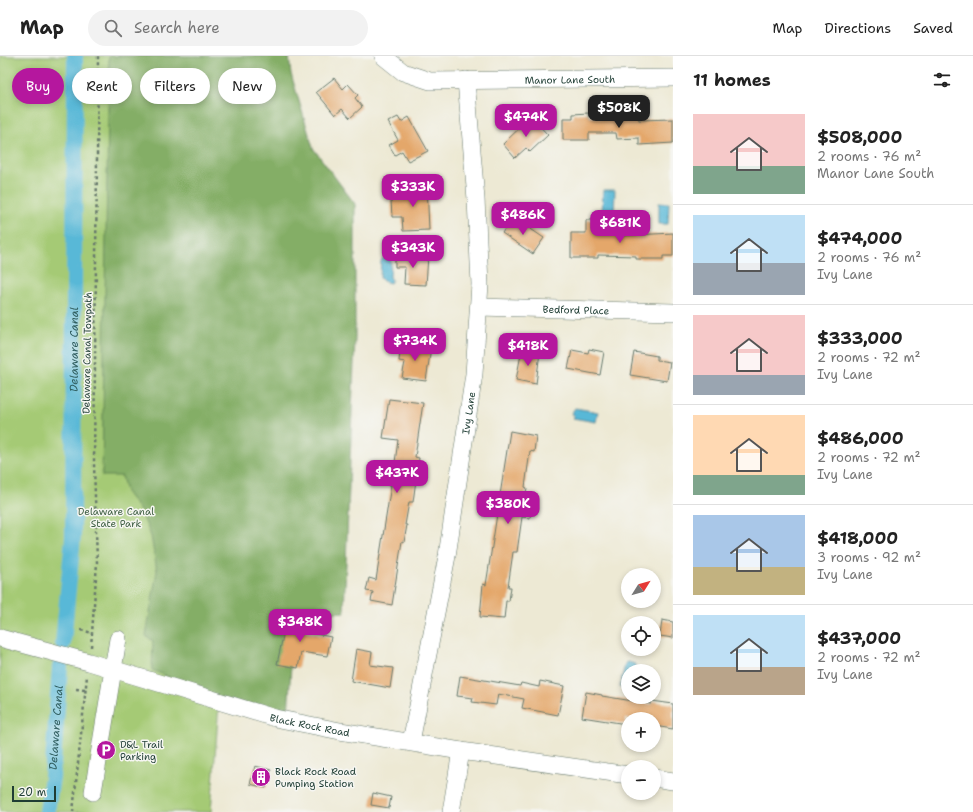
<!DOCTYPE html>
<html lang="en">
<head>
<meta charset="utf-8">
<style>
	body { margin:0; font-family:"Shantell Sans",sans-serif; background:#f2f2f2; color:#222; height:100vh; display:flex; flex-direction:column; font-size:15px; white-space:nowrap }
	* { box-sizing:border-box; margin:0 }
	p { font-size:13px; color:#767676 }
	.icon { flex:none; width:22px; height:22px; fill:none; stroke:currentColor; stroke-width:2; stroke-linecap:round; stroke-linejoin:round }
	.map { position:relative; flex:1; overflow:hidden }
	.details { display:flex; flex-direction:column; background:#fff; width:300px }
	.details>* { flex:none }
	.guide { position:absolute; left:12px; top:12px; width:380px; height:36px; display:flex; gap:8px }
	.needle { width:26px; rotate:53deg }
	.fabs { position:absolute; left:621px; top:512px; display:grid; gap:8px }
	.fabs a { display:grid; place-items:center; width:40px; height:40px; border-radius:50%; background:#fff; box-shadow:0 2px 6px #0003; font-size:20px }
	.scale { position:absolute; left:12px; bottom:10px; width:44px; box-sizing:border-box; padding-left:4px; border:2px solid #1f3d34; border-top:0; font-size:11px; line-height:14px; white-space:nowrap; color:#1f3d34; -webkit-text-stroke:3px #f6f6f2; paint-order:stroke }
	.price { position:absolute; translate:-50% -34px; padding:0 9px; border-radius:8px; background:#b5179e; color:#fff; font-size:13px; line-height:26px; filter:drop-shadow(0 1px 2px #0008) }
	.price::after { content:''; position:absolute; left:50%; top:24px; width:12px; height:9px; margin-left:-6px; background:inherit; clip-path:polygon(0 0,100% 0,50% 100%) }
	.price.current { background:#222; color:#fff }
	ul { padding:0; list-style:none }
	li { display:flex; align-items:center; gap:12px; height:100px; padding:0 20px }
	li+li { border-top:1px solid #e0e0e0 }
	li span { display:grid; place-items:center; flex:none; width:112px; height:80px; border-radius:0px; color:#555 }
	li>.icon { margin-inline-start:auto }
	span .icon { width:48px; height:48px; fill:#fffc; stroke-width:1 }
	li b { font-size:17px }
	h2 { display:flex; justify-content:space-between; align-items:center; height:48px; padding:0 20px; font-size:17px }
	.chip { padding:0 14px; border-radius:18px; background:#fff; box-shadow:0 2px 6px #0003; font-size:14px; line-height:36px }
	.chip.current { background:#b5179e; color:#fff }
	header { display:flex; align-items:center; gap:24px; box-sizing:border-box; height:56px; padding:0 20px; background:#fff; border-bottom:1px solid #e0e0e0 }
	header strong { font-size:19px }
	nav { display:flex; gap:22px; margin-inline-start:auto; font-size:14px }
	.search { width:280px; height:36px; background:#f2f2f2; display:flex; align-items:center; gap:10px; box-sizing:border-box; padding:0 14px; border-radius:22px; color:#767676; font-size:15px }
	main { display:flex; flex:1; min-height:0 }
	.map>svg:first-child { display:block }
	.green { fill:#a5ca74; stroke:#628454 }
	.forest { fill:#84ae66; stroke:#52764d }
	.water { fill:#59b8d7; stroke:#3c7a86 }
	.lines { fill:none; stroke-linecap:round; stroke-linejoin:round }
	.canal { stroke:#59b8d7; stroke-width:16 }
	.building { fill:#e4a76a }
	.minor-casing { stroke:#67796c; stroke-width:18 }
	.path { stroke:#67796c; stroke-width:2.5; stroke-dasharray:3 3; stroke-linecap:butt }
	.minor { stroke:#fff; stroke-width:17 }
	.labels { text-anchor:middle; dominant-baseline:central; stroke-width:3; stroke-linejoin:round; paint-order:stroke }
	.street-label { font-size:10px; fill:#1f3d34; stroke:#f6f6f2 }
	.park-label { font-size:10px; fill:#406044; stroke:#f6f6f2 }
	.poi-label { font-size:10px; fill:#1f3d34; stroke:#f6f6f2; text-anchor:start }
	.water-label { font-size:11px; font-style:italic; fill:#2e5c5d; stroke:#f6f6f2 }
</style>
</head>
<body>
<header>
<strong>Map</strong>
<div class="search"><svg class="icon" aria-label="search" viewBox="0 0 24 24"><circle cx="10" cy="10" r="6"/><path d="M15 15l6 6"/></svg>Search here</div>
<nav><a>Map</a><a>Directions</a><a>Saved</a></nav>
</header>
<main>
<div class="map">
<svg width="673" height="756" viewBox="0 0 673 756">
	<rect width="100%" height="100%" fill="#f6f6f2"/>
	<filter id="ink" filterUnits="userSpaceOnUse"><feTurbulence type="fractalNoise" baseFrequency=".025" numOctaves="2"/><feDisplacementMap in="SourceGraphic" scale="8" xChannelSelector="R" yChannelSelector="G"/><feConvolveMatrix kernelMatrix="1 2 1 2 8 2 1 2 1" color-interpolation-filters="sRGB"/></filter>
	<filter id="wash" filterUnits="userSpaceOnUse"><feTurbulence type="fractalNoise" baseFrequency=".012" numOctaves="4" result="noise"/><feDisplacementMap in="SourceGraphic" scale="16" xChannelSelector="R" yChannelSelector="G"/><feGaussianBlur stdDeviation="0.9" result="paint"/><feColorMatrix in="noise" values="0 0 0 0 0 0 0 0 0 0 0 0 0 0 0 0 0 1.4 0 .05"/><feComposite in="paint" operator="in"/></filter>
	<g filter="url(#wash)">
		<rect width="100%" height="100%" fill="#ede9d4"/>
		<!-- green -->
		<polygon class="green" points="0,0 199,0 233,456 211,756 0,756"/>
		<!-- forest -->
		<polygon class="forest" points="109,0 289,0 291,18 313,92 355,148 355,281 344,556 294,559 288,660 222,643 152,614 153,585 146,580 157,515 151,480 141,456 126,436 122,420 102,420"/>
		<!-- water -->
		<g class="water">
			<polygon points="603,134 615,134 614,158 608,160 602,157"/>
			<polygon points="659,147 669,147 668,168 659,168"/>
			<polygon points="383,202 389,202 391,206 390,221 392,224 390,227 383,225 380,222 381,205"/>
			<polygon points="575,352 598,356 596,366 573,362 574,359 571,358"/>
			<polygon points="628,606 635,608 637,611 636,615 628,615 628,632 620,631 625,608"/>
		</g>
		<g class="lines">
			<!-- canal -->
			<g class="canal">
				<path id="s1" d="M63,587L73,481L75,0"/>
				<path id="s2" d="M47,756L52,721L60,611"/>
			</g>
		</g>
		<g id="blocks">
			<!-- building -->
			<g class="building">
				<polygon points="334,22 343,33 348,28 358,39 355,42 362,51 350,62 342,53 335,59 316,36"/>
				<polygon points="588,57 589,61 598,61 598,62 638,61 639,64 673,63 673,87 639,89 639,82 617,83 616,77 589,77 589,84 563,84 563,62 573,62 573,58"/>
				<polygon points="398,61 401,66 409,61 428,95 408,105 402,95 395,99 389,89 398,84 388,66"/>
				<polygon points="531,61 548,79 530,96 526,92 515,102 503,88"/>
				<polygon points="427,128 429,174 403,175 402,161 392,161 391,144 404,144 403,129"/>
				<polygon points="513,161 544,182 533,198 502,177"/>
				<polygon points="586,164 601,164 601,177 615,178 615,180 673,177 673,200 663,200 663,203 636,203 636,200 598,199 598,202 571,202 571,177 586,177"/>
				<polygon points="395,199 428,200 426,229 404,228 405,211 395,211"/>
				<polygon points="401,288 431,291 426,325 402,322 405,306 399,305"/>
				<polygon points="522,293 540,296 536,328 516,324"/>
				<polygon points="589,293 604,296 600,319 568,313 572,294 588,297"/>
				<polygon points="634,296 657,300 657,304 670,306 667,325 630,319"/>
				<polygon points="389,343 423,347 415,401 419,402 413,446 409,446 405,469 407,469 404,486 402,485 392,549 371,545 373,536 366,535 369,522 376,524 391,429 383,428 385,413 394,414 398,384 383,382"/>
				<polygon points="510,375 536,380 534,396 530,395 525,431 527,432 524,446 532,447 530,462 522,461 517,496 513,496 508,531 511,531 509,545 506,545 504,563 480,561 483,528 486,529"/>
				<polygon points="287,561 307,565 305,576 331,581 327,600 301,596 298,612 277,608"/>
				<polygon points="662,564 673,566 673,582 660,580"/>
				<polygon points="356,593 372,596 370,609 393,612 390,632 351,625"/>
				<polygon points="460,620 520,630 521,627 539,631 540,625 564,630 558,659 522,652 524,643 498,638 496,649 472,646 473,642 457,640"/>
				<polygon points="586,636 602,639 602,640 651,648 652,645 673,648 673,673 654,670 654,663 626,663 626,668 582,661"/>
				<polygon points="255,710 271,714 266,732 250,728"/>
				<polygon points="373,737 391,741 389,752 371,749"/>
			</g>
		</g>
	</g>
	<g filter="url(#ink)">
		<use href="#blocks" fill-opacity="0" stroke="#67796c" stroke-width="1"/>
		<g class="lines">
			<defs>
				<g id="minor">
					<path id="s3" d="M383,0L403,16L430,25L673,22"/>
					<path id="s4" d="M479,251L673,256"/>
					<path id="s5" d="M0,582L89,606L275,662L340,675L461,695L628,719"/>
					<path id="s6" d="M411,686L447,500L474,318L480,228L476,143L466,24"/>
					<polyline points="654,722 673,725"/>
					<polyline points="93,736 118,583"/>
					<polyline points="451,756 461,695"/>
				</g>
			</defs>
			<!-- minor casing -->
			<use href="#minor" class="minor-casing"/>
			<!-- path -->
			<g class="path">
				<polyline points="81,574 92,577"/>
				<polyline points="91,591 97,507 94,407 98,0"/>
				<polyline points="76,633 85,634"/>
				<polyline points="73,756 87,620"/>
			</g>
			<!-- minor -->
			<use href="#minor" class="minor"/>
		</g>
	</g>
	<!-- icons -->
	<defs>
		<symbol id="parking-disc" viewBox="-11 -11 22 22"><circle r="9.5" fill="#b5179e" stroke="#f6f6f2"/><path d="M-3.5-5.5H1a3.5 3.5 0 0 1 0 7H-1V5.5H-3.5ZM-1-3.4V-.6H.8a1.4 1.4 0 0 0 0-2.8Z" fill="#fff"/></symbol>
		<symbol id="building-disc" viewBox="-11 -11 22 22"><circle r="9.5" fill="#b5179e" stroke="#f6f6f2"/><path d="M-4-6H4V6H1V3H-1V6H-4ZM-2.5-4.3h1.7v1.8h-1.7ZM.8-4.3h1.7v1.8H.8ZM-2.5-1h1.7V.8h-1.7ZM.8-1h1.7V.8H.8Z" fill="#fff"/></symbol>
	</defs>
	<g fill-rule="evenodd">
		<use href="#parking-disc" x="95" y="683" width="22" height="22"/>
		<use href="#building-disc" x="250" y="710" width="22" height="22"/>
	</g>
	<g class="labels">
		<!-- street labels -->
		<g class="street-label">
			<text stroke="none"><textPath href="#s3" startOffset="194">Manor Lane South</textPath></text>
			<text stroke="none"><textPath href="#s4" startOffset="97">Bedford Place</textPath></text>
			<text transform="translate(87 297) rotate(-89)">Delaware Canal Towpath</text>
			<text stroke="none"><textPath href="#s6" startOffset="334">Ivy Lane</textPath></text>
			<text stroke="none"><textPath href="#s5" startOffset="322">Black Rock Road</textPath></text>
		</g>
		<!-- park labels -->
		<g class="park-label">
			<text x="116" y="455">Delaware Canal<tspan x="116" dy="12">State Park</tspan></text>
		</g>
		<!-- poi labels -->
		<g class="poi-label">
			<text x="120" y="688">D&amp;L Trail<tspan x="120" dy="12">Parking</tspan></text>
			<text x="275" y="715">Black Rock Road<tspan x="275" dy="12">Pumping Station</tspan></text>
		</g>
		<!-- water labels -->
		<g class="water-label">
			<text stroke="none"><textPath href="#s1" startOffset="294">Delaware Canal</textPath></text>
			<text stroke="none"><textPath href="#s2" startOffset="85">Delaware Canal</textPath></text>
		</g>
	</g>
</svg>
<div class="fabs">
<a><svg class="needle" viewBox="-14 -14 28 28"><path d="M0-13l5 13h-10z" fill="#e53935"/><path d="M0 13l5-13h-10z" fill="#767676"/></svg></a>
<a><svg class="icon" aria-label="locate" viewBox="0 0 24 24"><circle cx="12" cy="12" r="6"/><path d="M12 2v4M12 18v4M2 12h4M18 12h4"/></svg></a>
<a><svg class="icon" aria-label="layers" viewBox="0 0 24 24"><path d="M12 4l9 5-9 5-9-5zM3 14l9 5 9-5"/></svg></a>
<a>+</a>
<a>−</a>
</div>
<div class="scale">20 m</div>
<b class="price current" style="left:619px;top:73px">$508K</b>
<b class="price" style="left:526px;top:82px">$474K</b>
<b class="price" style="left:413px;top:152px">$333K</b>
<b class="price" style="left:523px;top:180px">$486K</b>
<b class="price" style="left:620px;top:188px">$681K</b>
<b class="price" style="left:413px;top:213px">$343K</b>
<b class="price" style="left:415px;top:306px">$734K</b>
<b class="price" style="left:528px;top:311px">$418K</b>
<b class="price" style="left:397px;top:438px">$437K</b>
<b class="price" style="left:508px;top:469px">$380K</b>
<b class="price" style="left:300px;top:587px">$348K</b>
<div class="guide">
<a class="chip current">Buy</a>
<a class="chip">Rent</a>
<a class="chip">Filters</a>
<a class="chip">New</a>
</div>
</div>
<section class="details">
<h2>11 homes<svg class="icon" aria-label="filters" viewBox="0 0 24 24"><path d="M4 7h16M4 17h16"/><circle cx="9" cy="7" r="2"/><circle cx="15" cy="17" r="2"/></svg></h2>
<ul>
<li><span style="background:linear-gradient(#f6c9c9 65%,#7fa58c 0)"><svg class="icon" aria-label="home" viewBox="0 0 24 24"><path d="M3 11l9-7 9 7M6 9v11h12V9"/></svg></span><div><b>$508,000</b><p>2 rooms · 76 m²</p><p>Manor Lane South</p></div></li>
<li><span style="background:linear-gradient(#bfe0f5 60%,#9aa5b1 0)"><svg class="icon" aria-label="home" viewBox="0 0 24 24"><path d="M3 11l9-7 9 7M6 9v11h12V9"/></svg></span><div><b>$474,000</b><p>2 rooms · 76 m²</p><p>Ivy Lane</p></div></li>
<li><span style="background:linear-gradient(#f6c9c9 75%,#9aa5b1 0)"><svg class="icon" aria-label="home" viewBox="0 0 24 24"><path d="M3 11l9-7 9 7M6 9v11h12V9"/></svg></span><div><b>$333,000</b><p>2 rooms · 72 m²</p><p>Ivy Lane</p></div></li>
<li><span style="background:linear-gradient(#ffd9b3 75%,#7fa58c 0)"><svg class="icon" aria-label="home" viewBox="0 0 24 24"><path d="M3 11l9-7 9 7M6 9v11h12V9"/></svg></span><div><b>$486,000</b><p>2 rooms · 72 m²</p><p>Ivy Lane</p></div></li>
<li><span style="background:linear-gradient(#a9c7e8 65%,#c2b280 0)"><svg class="icon" aria-label="home" viewBox="0 0 24 24"><path d="M3 11l9-7 9 7M6 9v11h12V9"/></svg></span><div><b>$418,000</b><p>3 rooms · 92 m²</p><p>Ivy Lane</p></div></li>
<li><span style="background:linear-gradient(#bfe0f5 65%,#b9a48a 0)"><svg class="icon" aria-label="home" viewBox="0 0 24 24"><path d="M3 11l9-7 9 7M6 9v11h12V9"/></svg></span><div><b>$437,000</b><p>2 rooms · 72 m²</p><p>Ivy Lane</p></div></li>
</ul>
</section>
</main>
</body>
</html>
